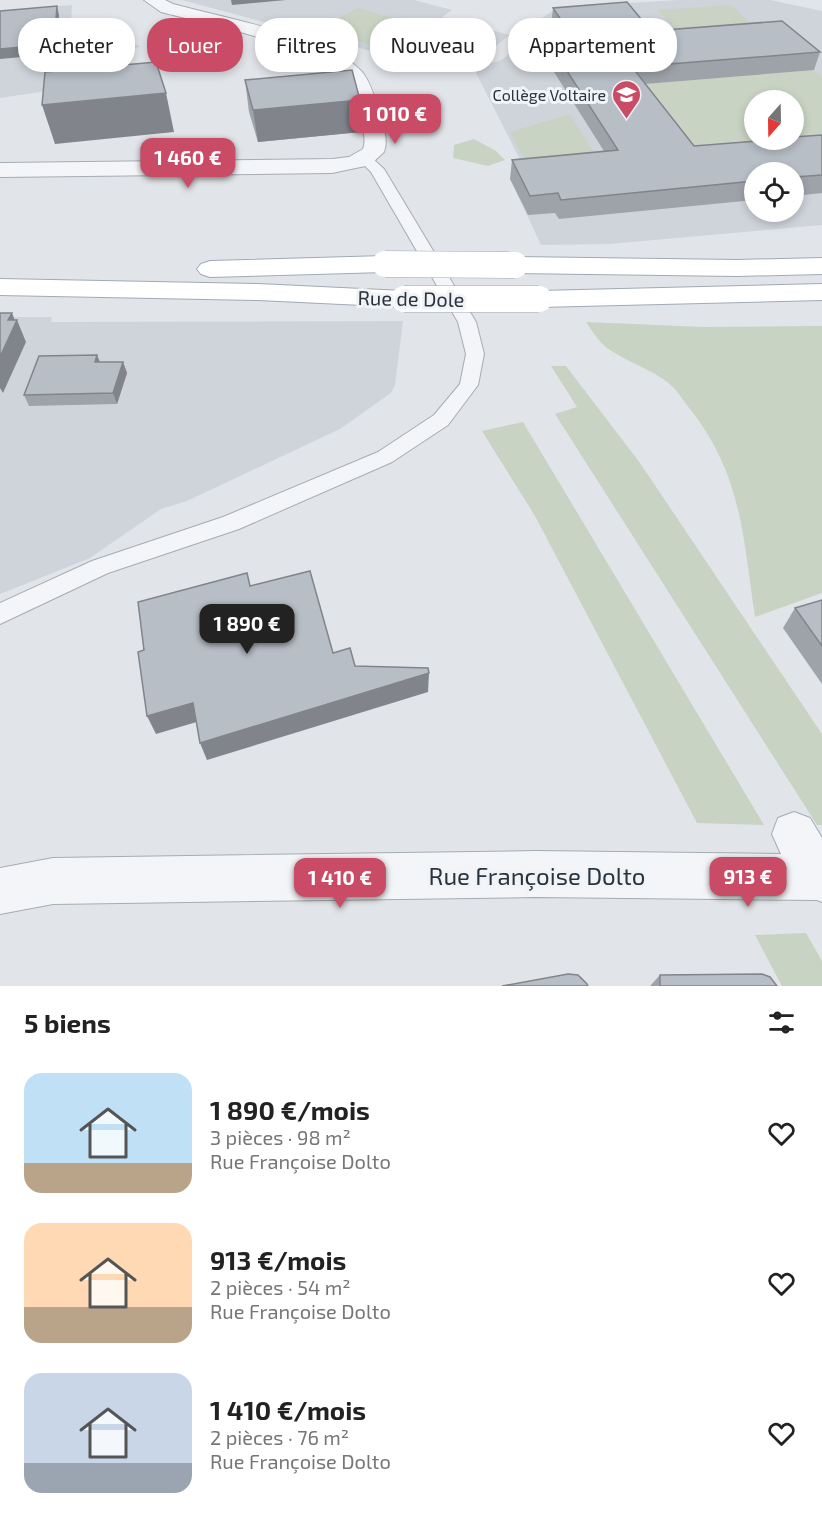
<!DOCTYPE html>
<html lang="fr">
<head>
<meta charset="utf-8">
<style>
	body { margin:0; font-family:"Exo 2",sans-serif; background:#f6f6f6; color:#222; height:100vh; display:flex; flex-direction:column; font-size:22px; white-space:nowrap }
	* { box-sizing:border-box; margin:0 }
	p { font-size:20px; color:#767676 }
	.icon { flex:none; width:33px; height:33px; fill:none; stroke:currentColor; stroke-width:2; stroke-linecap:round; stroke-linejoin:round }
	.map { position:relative; height:986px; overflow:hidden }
	.details { display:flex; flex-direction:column; background:#fff; flex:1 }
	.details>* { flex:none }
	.top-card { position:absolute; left:18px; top:18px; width:786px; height:54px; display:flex; gap:12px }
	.needle { width:39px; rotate:200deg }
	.buttons { position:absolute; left:744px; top:90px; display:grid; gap:12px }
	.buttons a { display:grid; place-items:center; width:60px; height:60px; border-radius:50%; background:#fff; box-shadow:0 3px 9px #0003; font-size:30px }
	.price { position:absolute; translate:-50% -51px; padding:0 14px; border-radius:12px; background:#ca4b65; color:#fff; font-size:20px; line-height:39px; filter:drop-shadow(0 2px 3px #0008) }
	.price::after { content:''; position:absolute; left:50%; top:36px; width:18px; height:14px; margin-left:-9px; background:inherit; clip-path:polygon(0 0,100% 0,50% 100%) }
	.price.on { background:#222; color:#fff }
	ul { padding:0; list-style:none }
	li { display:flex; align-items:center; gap:18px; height:150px; padding:0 24px }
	li span { display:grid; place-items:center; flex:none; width:168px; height:120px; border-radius:18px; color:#555 }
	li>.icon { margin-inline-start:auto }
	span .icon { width:72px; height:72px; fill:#fffc; stroke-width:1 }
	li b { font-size:26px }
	h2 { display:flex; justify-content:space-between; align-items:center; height:72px; padding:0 24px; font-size:26px }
	.tag { padding:0 21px; border-radius:24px; background:#fff; box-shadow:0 3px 9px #0003; font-size:21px; line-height:54px }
	.tag.on { background:#ca4b65; color:#fff }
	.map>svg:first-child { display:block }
	.built { fill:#cfd4db; fill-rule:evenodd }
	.green { fill:#c8d3c3; fill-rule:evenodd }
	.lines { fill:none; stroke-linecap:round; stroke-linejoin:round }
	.lane-casing { stroke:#a6acb3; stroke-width:2 }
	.street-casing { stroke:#a6acb3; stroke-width:2 }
	.primary-casing { stroke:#a1aab5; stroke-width:2 }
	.lane { fill:#f4f5f8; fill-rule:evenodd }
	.street { fill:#f4f5f8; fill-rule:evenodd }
	.primary { fill:#fff; fill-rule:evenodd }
	.primary-bridge-casing { stroke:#a1aab5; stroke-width:27; stroke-linecap:butt }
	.primary-bridge { stroke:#fff; stroke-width:26 }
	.wall { fill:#9ea3aa }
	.shaded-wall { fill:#81858b }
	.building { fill:#b8bec6; stroke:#81858b; stroke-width:1.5 }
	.labels { text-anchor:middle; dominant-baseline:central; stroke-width:6; stroke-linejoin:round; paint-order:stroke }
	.far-poi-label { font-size:16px; fill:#2a3340; stroke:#f1f4f7; text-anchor:end }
	.street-label { font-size:20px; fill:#2a3340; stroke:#f1f4f7 }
	.near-street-label { font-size:24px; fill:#2a3340; stroke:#f1f4f7 }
</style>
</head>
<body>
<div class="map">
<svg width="822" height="986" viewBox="0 0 822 986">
	<rect width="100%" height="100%" fill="#e1e5e9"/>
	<!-- built -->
	<g class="built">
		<polygon points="182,0 414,0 452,10 442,17 510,35 479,58 426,68 405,63 397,58"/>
		<path d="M680,0H770L822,11V225L609,244L541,245L510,179L529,177L473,67L500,61L523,43L519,34L558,7ZM754,100H794V140H754ZM754,172H794V212H754Z"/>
		<polygon points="72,5 71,26 140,46 71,81 40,92 0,98 0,11"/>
		<polygon points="0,317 52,317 51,322 403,321 395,385 391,393 340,429 187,501 161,509 90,558 0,594"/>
	</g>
	<!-- green -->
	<g class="green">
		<polygon points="731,5 754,27 678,32 658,10"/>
		<polygon points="357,8 467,38 432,62 318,30"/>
		<path d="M616,67L813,70L822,77V153L689,165ZM754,100H794V140H754Z"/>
		<polygon points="570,114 602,166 532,173 510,132"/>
		<polygon points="474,139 496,151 505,160 488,166 453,158 454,145"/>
		<path d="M586,322L703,327L822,326V593L755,617C743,537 742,475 690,409C684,402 679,393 673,387C654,369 627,363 606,347C598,341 592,330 586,322Z"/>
		<polygon points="551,366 566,366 640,463 822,734 822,825 817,825 555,414 577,407"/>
		<polygon points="523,422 764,825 697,823 535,516 482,431"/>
		<polygon points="806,933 822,961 822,986 782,986 755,935"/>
	</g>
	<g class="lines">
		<defs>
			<polygon id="lane" points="365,155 370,156 384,169 476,322 484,354 478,385 448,425 392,462 239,529 108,573 0,624 0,603 92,561 223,517 378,452 434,415 460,384 466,354 458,322 371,172 358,159"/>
			<g id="street">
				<path d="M144,0H165L173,4C219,17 333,37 363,73C371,84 375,98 379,111C382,124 389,138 384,152L370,165L332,173L0,177V163L332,159L349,157L363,149C367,138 362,124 359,113C356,102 354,87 346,79C321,47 203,23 161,12Z"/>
				<polygon points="794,812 810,818 822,838 822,902 817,900 536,897 53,904 0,914 0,868 53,858 536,851 781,854 772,834 778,818"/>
			</g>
			<g id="primary">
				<polygon points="385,256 394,259 398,264 394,269 385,272 210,277 201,274 197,269 201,264 210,261"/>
				<polygon points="515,257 737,260 822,258 822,274 737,276 515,273 506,270 502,265 506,260"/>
				<polygon points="0,279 258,284 404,291 413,293 417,299 413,305 404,307 258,300 0,295"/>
				<polygon points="822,284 822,300 539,307 530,305 526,299 530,293 539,291"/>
			</g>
		</defs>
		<!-- lane casing -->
		<use href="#lane" class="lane-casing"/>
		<!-- street casing -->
		<use href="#street" class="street-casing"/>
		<!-- primary casing -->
		<use href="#primary" class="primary-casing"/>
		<!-- lane -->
		<use href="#lane" class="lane"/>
		<!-- street -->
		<use href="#street" class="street"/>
		<!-- primary -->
		<use href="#primary" class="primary"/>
		<defs>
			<g id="primary-bridge">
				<polyline points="385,264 515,265"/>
				<polyline points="404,299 539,299"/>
			</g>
		</defs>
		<!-- primary-bridge casing -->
		<use href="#primary-bridge" class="primary-bridge-casing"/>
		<!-- primary-bridge -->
		<use href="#primary-bridge" class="primary-bridge"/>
	</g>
	<!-- wall -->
	<g class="wall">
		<polygon points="553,8 651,31 820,52 814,70 645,84 694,146 822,135 822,193 794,196 794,172 754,172 754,200 559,219 555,213 528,215 510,179 512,160 604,151 554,72 556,54 565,54 559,45 559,38 551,25"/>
		<polygon points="245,80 360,100 361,132 258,142 249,112"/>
		<polygon points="97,355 100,362 123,362 127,373 117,404 29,406 24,395"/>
		<polygon points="822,600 822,684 783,628 795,608"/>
		<polygon points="660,975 777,986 650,986"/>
	</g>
	<!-- shaded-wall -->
	<g class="shaded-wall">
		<polygon points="231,0 286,0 232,5"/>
		<polygon points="57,6 59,15 56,54 0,59 0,49"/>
		<polygon points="166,93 174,132 55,144 42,105"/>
		<polygon points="360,100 361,132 258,142 253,110"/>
		<polygon points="12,313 16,323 17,320 26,342 3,393 0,388 0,357 8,320"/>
		<polygon points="97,355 101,366 95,362"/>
		<polygon points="123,362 127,373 117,404 113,393"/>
		<polygon points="429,673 428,692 207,760 200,743"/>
		<polygon points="193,703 200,721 156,734 147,716"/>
	</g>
	<!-- building -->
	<g class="building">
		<polygon points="627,2 651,31 782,21 820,52 632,67 694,146 769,140 794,140 794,137 822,135 822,175 794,177 794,172 754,172 754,181 561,200 558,193 530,196 512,160 618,150 556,54 579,53 561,27 566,27 553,8"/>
		<polygon points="57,6 54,44 0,49 0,11"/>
		<polygon points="156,62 166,93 42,105 45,72"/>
		<polygon points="352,70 360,100 253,110 245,80"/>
		<polygon points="0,313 12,313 8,320 17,320 0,357"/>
		<polygon points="97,355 95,362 123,362 113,393 24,395 39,356"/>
		<polygon points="310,571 333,653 350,648 355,666 428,668 429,673 200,743 193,703 147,716 138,652 144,650 138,602 247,573 250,586"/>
		<polygon points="822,600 822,646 795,608"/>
		<polygon points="568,974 578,975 587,984 588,986 502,986"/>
		<polygon points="762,974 770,977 777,986 660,986 660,975"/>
	</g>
	<!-- icons -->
	<defs>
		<symbol id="school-pin" viewBox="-11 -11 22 30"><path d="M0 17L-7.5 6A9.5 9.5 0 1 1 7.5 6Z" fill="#ca4b65" stroke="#f1f4f7"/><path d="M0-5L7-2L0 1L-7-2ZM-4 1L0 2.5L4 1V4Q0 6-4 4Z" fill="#fff"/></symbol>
	</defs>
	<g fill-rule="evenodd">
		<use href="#school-pin" x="610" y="78" width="33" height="45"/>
	</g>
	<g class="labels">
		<!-- far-poi labels -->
		<g class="far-poi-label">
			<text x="606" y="94">Collège Voltaire</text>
		</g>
		<!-- street labels -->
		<g class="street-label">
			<text transform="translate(411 298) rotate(1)">Rue de Dole</text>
		</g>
		<!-- near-street labels -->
		<g class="near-street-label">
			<text x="537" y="875">Rue Françoise Dolto</text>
		</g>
	</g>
</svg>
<div class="buttons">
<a><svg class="needle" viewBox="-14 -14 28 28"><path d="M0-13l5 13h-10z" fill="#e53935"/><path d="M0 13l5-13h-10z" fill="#767676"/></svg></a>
<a><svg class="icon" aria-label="locate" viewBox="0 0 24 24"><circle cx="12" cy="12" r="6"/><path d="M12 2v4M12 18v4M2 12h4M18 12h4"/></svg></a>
</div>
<b class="price" style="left:395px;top:145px">1 010 €</b>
<b class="price" style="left:188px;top:189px">1 460 €</b>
<b class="price on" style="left:247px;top:655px">1 890 €</b>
<b class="price" style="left:748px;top:908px">913 €</b>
<b class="price" style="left:340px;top:909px">1 410 €</b>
<div class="top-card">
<a class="tag">Acheter</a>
<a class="tag on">Louer</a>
<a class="tag">Filtres</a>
<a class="tag">Nouveau</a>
<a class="tag">Appartement</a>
</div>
</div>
<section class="details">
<h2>5 biens<svg class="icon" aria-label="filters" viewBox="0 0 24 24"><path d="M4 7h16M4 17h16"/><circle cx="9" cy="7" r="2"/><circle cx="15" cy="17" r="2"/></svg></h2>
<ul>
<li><span style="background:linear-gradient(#bfe0f5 75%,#b9a48a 0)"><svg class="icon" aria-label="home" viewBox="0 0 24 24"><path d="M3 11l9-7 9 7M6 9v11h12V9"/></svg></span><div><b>1 890 €/mois</b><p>3 pièces · 98 m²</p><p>Rue Françoise Dolto</p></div><svg class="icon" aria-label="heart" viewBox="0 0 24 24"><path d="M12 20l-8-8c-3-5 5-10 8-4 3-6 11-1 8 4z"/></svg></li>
<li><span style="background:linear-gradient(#ffd9b3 70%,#b9a48a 0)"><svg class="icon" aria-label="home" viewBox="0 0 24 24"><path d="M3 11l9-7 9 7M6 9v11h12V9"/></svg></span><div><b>913 €/mois</b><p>2 pièces · 54 m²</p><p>Rue Françoise Dolto</p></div><svg class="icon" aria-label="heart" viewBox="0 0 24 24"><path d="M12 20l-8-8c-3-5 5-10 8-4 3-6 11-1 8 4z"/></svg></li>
<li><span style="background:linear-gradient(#c9d6e8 75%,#9aa5b1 0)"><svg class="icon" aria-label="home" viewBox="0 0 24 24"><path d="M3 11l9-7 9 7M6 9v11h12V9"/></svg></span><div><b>1 410 €/mois</b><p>2 pièces · 76 m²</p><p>Rue Françoise Dolto</p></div><svg class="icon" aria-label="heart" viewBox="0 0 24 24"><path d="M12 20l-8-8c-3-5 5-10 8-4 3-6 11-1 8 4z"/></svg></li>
</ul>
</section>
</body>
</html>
